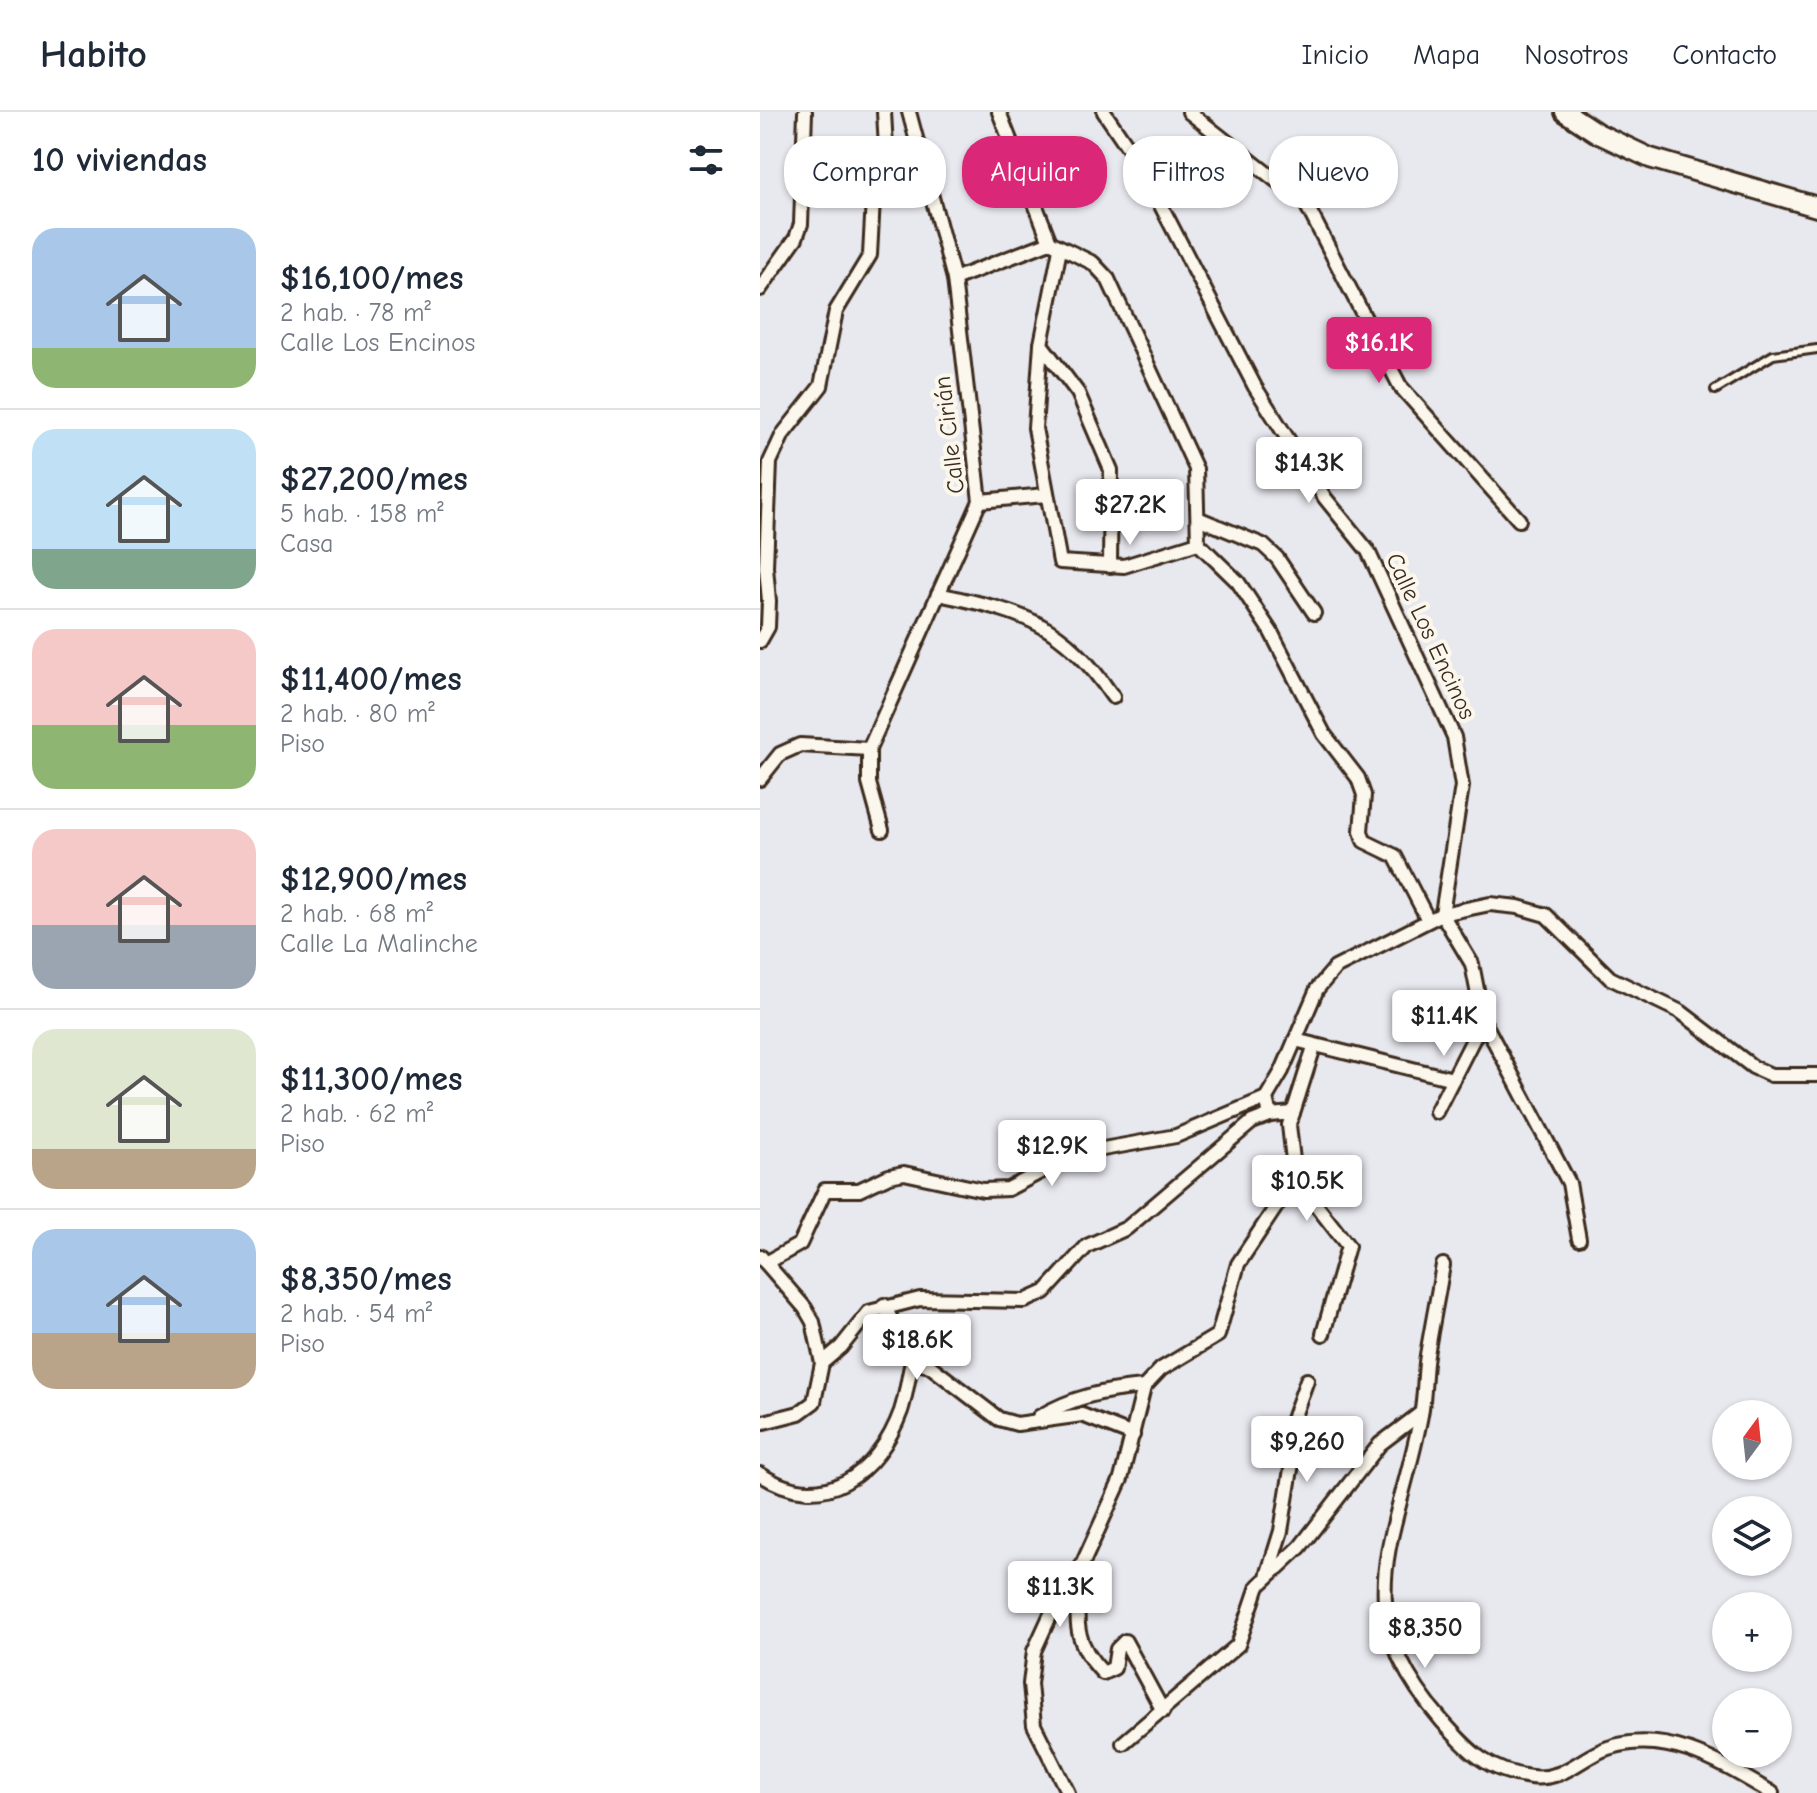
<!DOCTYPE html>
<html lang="es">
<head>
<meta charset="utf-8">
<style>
	body { margin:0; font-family:"Comic Neue",sans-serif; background:#f6f6f7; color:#1f2937; height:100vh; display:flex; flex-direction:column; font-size:30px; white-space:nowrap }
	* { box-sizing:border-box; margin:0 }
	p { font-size:26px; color:#747a83 }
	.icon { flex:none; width:44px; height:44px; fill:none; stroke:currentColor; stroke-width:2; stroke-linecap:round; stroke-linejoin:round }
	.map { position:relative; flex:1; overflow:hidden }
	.sheet { display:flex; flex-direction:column; background:#fff; width:760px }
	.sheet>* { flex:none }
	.hud { position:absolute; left:24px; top:24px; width:760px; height:72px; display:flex; gap:16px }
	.needle { width:52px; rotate:15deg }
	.fabs { position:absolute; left:952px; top:1288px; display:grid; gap:16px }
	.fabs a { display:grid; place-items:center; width:80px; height:80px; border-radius:50%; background:#fff; box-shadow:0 2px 6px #0004; font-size:40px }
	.price { position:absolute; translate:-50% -68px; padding:0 18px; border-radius:8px; background:#fff; color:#222; font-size:26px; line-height:52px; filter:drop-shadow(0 2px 4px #0008) }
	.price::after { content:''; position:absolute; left:50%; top:48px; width:24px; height:18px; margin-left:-12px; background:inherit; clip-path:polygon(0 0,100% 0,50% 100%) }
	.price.selected { background:#db2777; color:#fff }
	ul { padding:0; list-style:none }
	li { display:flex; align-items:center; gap:24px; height:200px; padding:0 32px }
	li+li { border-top:2px solid #e0e1e3 }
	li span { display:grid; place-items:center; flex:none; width:224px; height:160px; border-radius:24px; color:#555 }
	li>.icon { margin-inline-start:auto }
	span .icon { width:96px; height:96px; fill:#fffc; stroke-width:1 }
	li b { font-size:34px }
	h2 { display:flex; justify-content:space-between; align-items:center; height:96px; padding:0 32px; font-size:34px }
	.chip { padding:0 28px; border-radius:32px; background:#fff; box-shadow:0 2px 6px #0004; font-size:28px; line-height:72px }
	.chip.selected { background:#db2777; color:#fff }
	header { display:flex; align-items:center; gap:48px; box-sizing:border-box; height:112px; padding:0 40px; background:#fff; border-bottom:2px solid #e0e1e3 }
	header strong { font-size:38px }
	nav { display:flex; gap:44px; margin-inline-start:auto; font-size:28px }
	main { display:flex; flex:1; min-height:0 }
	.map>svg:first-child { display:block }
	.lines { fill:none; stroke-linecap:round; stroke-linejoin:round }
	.lane-casing { stroke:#3b2a1e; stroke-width:12 }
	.street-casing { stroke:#3b2a1e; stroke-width:18 }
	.secondary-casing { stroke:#3b2a1e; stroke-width:24 }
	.lane { stroke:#fbf7ec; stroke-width:6 }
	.street { stroke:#fbf7ec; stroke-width:12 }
	.secondary { stroke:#fbf7ec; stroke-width:18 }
	.labels { text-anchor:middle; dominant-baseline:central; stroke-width:8; stroke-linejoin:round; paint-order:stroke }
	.street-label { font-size:24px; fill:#3b2a1e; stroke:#fbf7ec }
</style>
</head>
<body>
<header>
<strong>Habito</strong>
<nav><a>Inicio</a><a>Mapa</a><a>Nosotros</a><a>Contacto</a></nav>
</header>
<main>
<section class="sheet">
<h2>10 viviendas<svg class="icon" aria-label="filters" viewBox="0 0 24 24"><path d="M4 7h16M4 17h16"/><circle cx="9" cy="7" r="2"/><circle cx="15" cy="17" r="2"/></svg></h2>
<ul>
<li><span style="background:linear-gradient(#a9c7e8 75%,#8fb573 0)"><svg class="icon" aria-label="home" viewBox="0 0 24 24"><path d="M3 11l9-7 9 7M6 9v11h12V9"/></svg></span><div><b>$16,100/mes</b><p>2 hab. · 78 m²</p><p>Calle Los Encinos</p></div></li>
<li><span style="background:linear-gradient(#bfe0f5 75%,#7fa58c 0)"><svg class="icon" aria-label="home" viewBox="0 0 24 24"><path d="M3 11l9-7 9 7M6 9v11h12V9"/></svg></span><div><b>$27,200/mes</b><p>5 hab. · 158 m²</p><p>Casa</p></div></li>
<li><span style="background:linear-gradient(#f6c9c9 60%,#8fb573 0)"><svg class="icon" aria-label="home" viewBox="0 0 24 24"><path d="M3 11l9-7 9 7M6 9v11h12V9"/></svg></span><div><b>$11,400/mes</b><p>2 hab. · 80 m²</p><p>Piso</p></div></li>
<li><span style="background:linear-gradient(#f6c9c9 60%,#9aa5b1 0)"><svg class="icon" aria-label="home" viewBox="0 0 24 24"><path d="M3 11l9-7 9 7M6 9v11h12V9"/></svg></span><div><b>$12,900/mes</b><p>2 hab. · 68 m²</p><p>Calle La Malinche</p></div></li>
<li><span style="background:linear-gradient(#dfe7d0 75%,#b9a48a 0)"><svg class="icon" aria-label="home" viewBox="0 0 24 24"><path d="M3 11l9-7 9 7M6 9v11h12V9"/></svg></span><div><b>$11,300/mes</b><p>2 hab. · 62 m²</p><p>Piso</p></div></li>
<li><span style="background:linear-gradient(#a9c7e8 65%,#b9a48a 0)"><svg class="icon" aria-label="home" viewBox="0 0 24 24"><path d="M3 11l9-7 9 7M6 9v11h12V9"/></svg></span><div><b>$8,350/mes</b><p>2 hab. · 54 m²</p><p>Piso</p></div></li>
</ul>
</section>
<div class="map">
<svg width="1057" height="1681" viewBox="0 0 1057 1681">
	<rect width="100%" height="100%" fill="#e8e8ef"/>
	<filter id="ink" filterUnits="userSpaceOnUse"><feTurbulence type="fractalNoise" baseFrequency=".0125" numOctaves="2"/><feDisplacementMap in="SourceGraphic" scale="16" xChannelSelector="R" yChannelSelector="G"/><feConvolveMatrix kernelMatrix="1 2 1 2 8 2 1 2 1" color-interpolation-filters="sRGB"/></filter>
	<g filter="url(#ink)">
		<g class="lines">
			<defs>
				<polyline id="lane" points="955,278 1013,243 1057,237"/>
				<g id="street">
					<polyline points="239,0 290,130"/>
					<polyline points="344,0 380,53 495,275 565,386 608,439 694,625 702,674 682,802"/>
					<polyline points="429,0 546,92 640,274 759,408"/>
					<polyline points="300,137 281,232 275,316 300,450 364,454 438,431"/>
					<polyline points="194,167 290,130 333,151 348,167 436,357 438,431 478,470 511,520 564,622 598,666 604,683 601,719 604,729 635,744 668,808"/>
					<polyline points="0,177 36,126 41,112 45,0"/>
					<polyline points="281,232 318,281 351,358 350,454"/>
					<polyline points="220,389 286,383"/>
					<polyline points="440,407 503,433 517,446 554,501"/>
					<path d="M178,482C263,500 302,510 353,585"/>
					<polyline points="0,529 8,515 9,489 6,455 10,350 23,322 61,274 76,199 110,143 113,87 126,36 124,0"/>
					<polyline points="0,667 20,642 40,633 109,637"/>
					<polyline points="122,718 109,671 109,637 220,389 194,167 149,0"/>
					<polyline points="682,802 712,852 723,908 809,1071 819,1127"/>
					<polyline points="535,928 693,967"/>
					<polyline points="676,1000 723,908"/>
					<polyline points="533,1001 554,935"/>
					<polyline points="535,1066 588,1134 563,1222"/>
					<polyline points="0,1144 45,1196 53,1210 62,1251"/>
					<polyline points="6,1151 40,1132 65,1078 99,1078 129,1064 144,1061 223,1078 248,1077 315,1042 416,1024 506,986"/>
					<path d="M683,1153C678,1183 672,1213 667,1243C664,1262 665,1283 661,1303C637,1430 583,1495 682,1609C710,1640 727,1659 771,1665C805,1669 820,1645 848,1636C908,1616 964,1653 1012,1681"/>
					<polyline points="124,1193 152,1250 170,1254 239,1307 257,1312 322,1303 373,1323"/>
					<path d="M279,1305C312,1285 346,1278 384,1275"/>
					<polyline points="0,1311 39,1301 54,1290 62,1251 81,1235 109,1200 160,1187 265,1189 285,1180 327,1134 367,1116 492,1010 510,1003"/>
					<path d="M0,1362C63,1404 118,1362 141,1299C146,1284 148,1266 152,1250"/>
					<path d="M322,1456C318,1502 308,1525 343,1561L354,1556L357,1537L365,1529L403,1599"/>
					<polyline points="508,1461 521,1419 532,1351 533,1307 547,1268"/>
					<polyline points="363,1631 478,1533 498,1474 540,1435 620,1332 661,1301"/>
					<polyline points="308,1681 274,1613 270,1572 274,1539 290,1504 322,1453 361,1367 384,1275 401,1257 458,1223 478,1152 535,1066 529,1013 533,1001 510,1003 506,986 522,959 557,877 575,856 682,802 730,792 758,795 786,803 850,866 921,900 993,955 1011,963 1057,963"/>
				</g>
				<polyline id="secondary" points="805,0 837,21 890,46 1057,95"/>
			</defs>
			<!-- lane casing -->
			<use href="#lane" class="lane-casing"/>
			<!-- street casing -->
			<use href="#street" class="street-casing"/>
			<!-- secondary casing -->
			<use href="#secondary" class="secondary-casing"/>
			<!-- lane -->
			<use href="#lane" class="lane"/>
			<!-- street -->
			<use href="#street" class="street"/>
			<!-- secondary -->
			<use href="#secondary" class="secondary"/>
		</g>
	</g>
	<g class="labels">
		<!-- street labels -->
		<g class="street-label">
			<text transform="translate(189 323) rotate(-97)">Calle Cirián</text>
			<text transform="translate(671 524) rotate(65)">Calle Los Encinos</text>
		</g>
	</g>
</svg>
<div class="fabs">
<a><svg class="needle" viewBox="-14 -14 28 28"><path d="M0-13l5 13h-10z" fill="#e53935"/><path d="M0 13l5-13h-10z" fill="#747a83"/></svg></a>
<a><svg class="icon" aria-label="layers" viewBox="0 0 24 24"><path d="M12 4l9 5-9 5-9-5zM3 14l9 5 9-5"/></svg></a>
<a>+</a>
<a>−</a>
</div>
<b class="price selected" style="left:619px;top:273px">$16.1K</b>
<b class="price" style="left:549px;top:393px">$14.3K</b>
<b class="price" style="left:370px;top:435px">$27.2K</b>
<b class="price" style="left:684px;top:946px">$11.4K</b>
<b class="price" style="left:292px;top:1076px">$12.9K</b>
<b class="price" style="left:547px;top:1111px">$10.5K</b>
<b class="price" style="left:157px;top:1270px">$18.6K</b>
<b class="price" style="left:547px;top:1372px">$9,260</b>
<b class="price" style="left:300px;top:1517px">$11.3K</b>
<b class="price" style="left:665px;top:1558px">$8,350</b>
<div class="hud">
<a class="chip">Comprar</a>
<a class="chip selected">Alquilar</a>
<a class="chip">Filtros</a>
<a class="chip">Nuevo</a>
</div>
</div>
</main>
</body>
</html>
